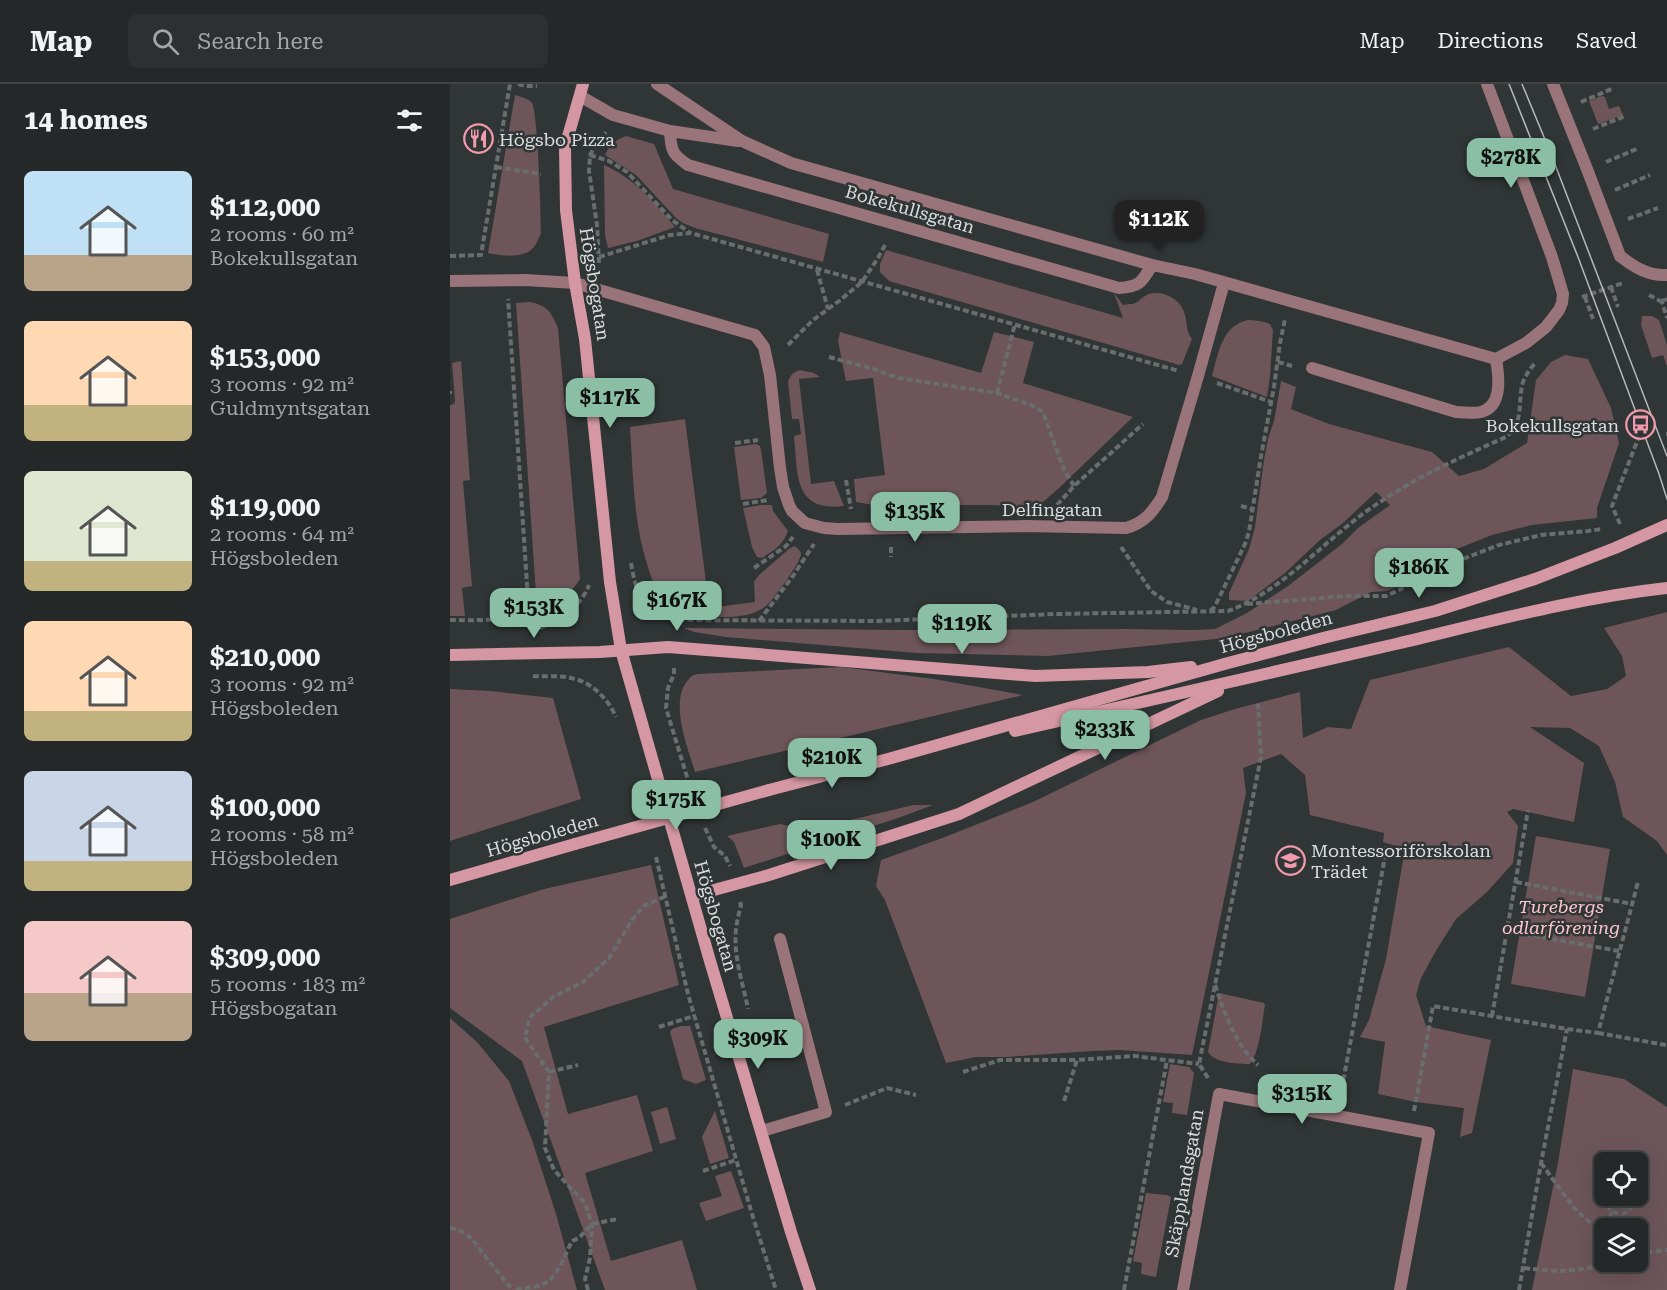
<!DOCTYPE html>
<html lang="en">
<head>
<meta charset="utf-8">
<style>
	body { margin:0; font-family:"Roboto Serif",serif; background:#2c3030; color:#f1f3f6; height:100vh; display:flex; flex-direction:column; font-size:22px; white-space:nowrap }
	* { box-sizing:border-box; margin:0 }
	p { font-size:20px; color:#a3a6a8 }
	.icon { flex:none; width:33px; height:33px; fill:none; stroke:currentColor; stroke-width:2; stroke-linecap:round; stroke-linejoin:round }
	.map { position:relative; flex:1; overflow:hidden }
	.drawer { display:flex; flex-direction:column; background:#242828; width:450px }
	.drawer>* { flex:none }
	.fabs { position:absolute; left:1144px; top:1068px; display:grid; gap:12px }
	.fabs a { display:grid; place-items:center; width:54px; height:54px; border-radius:9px; background:#242828; box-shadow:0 6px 24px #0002,0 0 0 2px #414445; font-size:30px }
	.price { position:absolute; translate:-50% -51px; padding:0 14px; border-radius:12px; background:#8abfa5; color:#111; font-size:20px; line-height:39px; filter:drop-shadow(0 2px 3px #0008) }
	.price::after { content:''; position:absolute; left:50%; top:36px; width:18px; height:14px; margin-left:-9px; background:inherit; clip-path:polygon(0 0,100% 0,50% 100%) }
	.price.on { background:#222; color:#fff }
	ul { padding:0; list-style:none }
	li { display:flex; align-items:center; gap:18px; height:150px; padding:0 24px }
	li span { display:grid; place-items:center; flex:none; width:168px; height:120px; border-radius:9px; color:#555 }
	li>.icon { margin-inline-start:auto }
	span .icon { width:72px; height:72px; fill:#fffc; stroke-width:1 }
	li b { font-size:26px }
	h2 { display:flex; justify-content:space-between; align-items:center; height:72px; padding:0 24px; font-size:26px }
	header { display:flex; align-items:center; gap:36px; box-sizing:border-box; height:84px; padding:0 30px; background:#242828; border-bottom:2px solid #414445 }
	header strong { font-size:28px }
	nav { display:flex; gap:33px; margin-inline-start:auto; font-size:21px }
	.search { width:420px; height:54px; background:#2c3030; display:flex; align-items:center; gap:15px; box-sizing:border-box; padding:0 21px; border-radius:9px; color:#a3a6a8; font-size:22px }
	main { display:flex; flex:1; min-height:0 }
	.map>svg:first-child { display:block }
	.green { fill:#6d555a; fill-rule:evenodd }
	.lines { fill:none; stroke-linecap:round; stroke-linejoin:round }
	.path { stroke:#696d6d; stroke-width:4; stroke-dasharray:6 3; stroke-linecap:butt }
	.lane { stroke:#9a747b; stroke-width:12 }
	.street { stroke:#9a747b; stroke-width:12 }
	.secondary { stroke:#d497a3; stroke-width:12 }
	.tram { stroke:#b6b9b9; stroke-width:1.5 }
	.secondary-bridge { stroke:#d497a3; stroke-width:12 }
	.labels { text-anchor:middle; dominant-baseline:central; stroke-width:5; stroke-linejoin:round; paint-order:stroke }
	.poi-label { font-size:18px; fill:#dadddd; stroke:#303535; text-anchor:start }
	.street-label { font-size:18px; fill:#dadddd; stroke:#303535 }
	.park-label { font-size:18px; font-style:italic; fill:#fcc5cf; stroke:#303535 }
</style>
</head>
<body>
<header>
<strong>Map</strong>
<div class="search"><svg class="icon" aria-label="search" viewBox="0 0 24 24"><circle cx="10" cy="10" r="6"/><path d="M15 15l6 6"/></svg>Search here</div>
<nav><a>Map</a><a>Directions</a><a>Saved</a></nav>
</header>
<main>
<section class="drawer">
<h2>14 homes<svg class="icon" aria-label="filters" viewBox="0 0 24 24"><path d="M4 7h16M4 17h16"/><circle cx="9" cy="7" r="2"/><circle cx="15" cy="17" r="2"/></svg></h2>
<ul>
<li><span style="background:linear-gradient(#bfe0f5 70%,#b9a48a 0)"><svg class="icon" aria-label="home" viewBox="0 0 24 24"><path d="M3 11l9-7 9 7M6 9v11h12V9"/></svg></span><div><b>$112,000</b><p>2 rooms · 60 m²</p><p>Bokekullsgatan</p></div></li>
<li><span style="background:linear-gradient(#ffd9b3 70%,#c2b280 0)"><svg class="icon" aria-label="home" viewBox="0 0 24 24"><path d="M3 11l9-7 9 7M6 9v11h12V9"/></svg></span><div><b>$153,000</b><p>3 rooms · 92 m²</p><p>Guldmyntsgatan</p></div></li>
<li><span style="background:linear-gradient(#dfe7d0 75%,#c2b280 0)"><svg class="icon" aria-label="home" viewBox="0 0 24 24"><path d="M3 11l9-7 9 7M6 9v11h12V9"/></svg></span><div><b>$119,000</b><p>2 rooms · 64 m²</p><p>Högsboleden</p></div></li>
<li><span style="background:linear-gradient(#ffd9b3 75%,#c2b280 0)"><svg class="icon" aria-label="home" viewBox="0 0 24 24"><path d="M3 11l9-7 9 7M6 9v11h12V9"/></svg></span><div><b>$210,000</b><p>3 rooms · 92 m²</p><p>Högsboleden</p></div></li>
<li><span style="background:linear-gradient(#c9d6e8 75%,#c2b280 0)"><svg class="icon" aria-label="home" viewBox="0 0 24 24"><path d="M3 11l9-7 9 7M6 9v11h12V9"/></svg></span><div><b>$100,000</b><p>2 rooms · 58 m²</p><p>Högsboleden</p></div></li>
<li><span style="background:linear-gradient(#f6c9c9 60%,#b9a48a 0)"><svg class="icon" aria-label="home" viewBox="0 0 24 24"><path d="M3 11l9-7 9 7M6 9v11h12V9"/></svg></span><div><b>$309,000</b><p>5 rooms · 183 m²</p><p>Högsbogatan</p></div></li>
</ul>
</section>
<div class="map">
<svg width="1217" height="1206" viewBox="0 0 1217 1206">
	<rect width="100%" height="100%" fill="#303535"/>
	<!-- green -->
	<g class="green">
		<path d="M65,11C71,13 78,14 82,19C88,30 91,132 91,150C89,153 87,159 84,163C74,175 52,172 38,169Z"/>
		<polygon points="1152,12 1155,13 1159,25 1169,22 1173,31 1148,40 1139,17"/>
		<path d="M176,52L204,60L223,105L379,150L373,178L245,144L233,139L226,134L186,91L155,71C160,60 166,56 176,52Z"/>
		<path d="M154,81C184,94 205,119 225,143L187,157L158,164L155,151Z"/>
		<path d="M436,166L673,234L664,209L673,221C677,220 680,220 683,220C689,218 693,212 699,210C713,206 730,215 734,228C738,238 735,246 742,255L732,280L729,281L439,197L430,188V180Z"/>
		<path d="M80,218C98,222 101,228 108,244L130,495C118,513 108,519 87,524L66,219Z"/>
		<polygon points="1192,232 1202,232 1209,236 1217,261 1217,282 1213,271 1202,274 1191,241"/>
		<path d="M798,236C806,236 812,237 820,240L823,246L820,292L817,313L762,292C768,270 772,241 798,236Z"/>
		<polygon points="390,248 531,289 544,248 584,258 573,299 683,333 608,405 587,423 539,421 423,421 406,418 404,395 435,391 423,294 396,297 388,257"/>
		<polygon points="1115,271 1138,275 1161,324 1169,359 1147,424 1147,434 1082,441 1042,451 992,471 952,501 937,507 921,508 886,526 775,554 598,572 467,569 276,553 244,548 234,544 456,546 676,545 743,546 765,545 797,529 838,502 892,460 908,444 940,421 926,408 893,439 870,456 835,489 798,517 779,516 779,509 799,465 805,443 814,376 818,355 824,337 831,297 846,303 841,325 879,340 982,368 1009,392 1034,385 1077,359 1086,296 1101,278"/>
		<polygon points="11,277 20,396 13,397 22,502 12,504 15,532 0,532 0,321 4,320 5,317 2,279"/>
		<path d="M350,286L364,289L370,293L349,295L361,400L384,397L394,422C343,428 348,390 344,352L351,350L349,335H342L338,298C340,292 343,288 350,286Z"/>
		<path d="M235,335L256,498L246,499L250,525L305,518L304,498L309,491L340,464L345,462C347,464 350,466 351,469C352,477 323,516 316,522C302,534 277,534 259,532C241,529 222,524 210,509C203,500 200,490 197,480C183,436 183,389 180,343Z"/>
		<polygon points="306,360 310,362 311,366 317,409 311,414 291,416 284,363"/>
		<path d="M311,421H322L323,427L338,447C332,462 326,465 312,474L307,473L302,463L293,424Z"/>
		<polygon points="1217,528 1217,771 1207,757 1173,733 1165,698 1149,662 1120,644 1080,643 1134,679 1124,738 1063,725 1057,728 1068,742 1063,779 1037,808 1006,835 987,865 971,894 966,911 976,942 1041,956 1022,1049 1010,1053 1014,1024 966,1018 928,1010 935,958 910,953 919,936 936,875 955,765 933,758 934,749 860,731 855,691 831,670 793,684 796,709 742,971 670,966 642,967 556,973 526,973 496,979 435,816 426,802 431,776 495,753 583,718 751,636 785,625 850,608 853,654 878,643 901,645 920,596 1059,563 1121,612 1157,605 1176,592 1172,572 1154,544"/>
		<path d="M392,583L484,595L573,611L245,688C238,664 218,616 239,595C241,592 244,591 247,590Z"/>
		<polygon points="0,605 41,607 103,614 131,715 0,757"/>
		<polygon points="463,721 483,721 448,734 294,784 284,758 277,752 330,740 353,745 388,739"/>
		<polygon points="1086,752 1160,765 1135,913 1061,900"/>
		<polygon points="201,781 229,901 94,943 118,1030 187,1011 203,1067 135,1089 161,1177 232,1156 247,1206 155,1206 72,977 0,924 0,835 94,805"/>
		<path d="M769,909L814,919L815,921C812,938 810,967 800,980C787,980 765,979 758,968Z"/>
		<polygon points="0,934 27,958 59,997 82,1056 106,1130 127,1206 0,1206"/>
		<polygon points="231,942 240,942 256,996 246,1000 233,995 220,948 222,945"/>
		<polygon points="720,980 739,983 744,989 737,1031 722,1029 723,1019 713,1018"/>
		<path d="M1123,985L1174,995L1217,1023V1206H1082L1108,1079ZM1188,1078V1112H1155V1078ZM1188,1144V1178H1155V1144Z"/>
		<polygon points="217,1023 226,1055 210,1060 201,1028"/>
		<polygon points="265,1027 279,1074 260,1080 252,1053"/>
		<polygon points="281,1087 294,1124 256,1137 249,1119 272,1112 265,1092"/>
		<polygon points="696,1109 717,1111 721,1113 706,1193 691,1190 692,1179 683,1177"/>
	</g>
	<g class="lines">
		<!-- path -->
		<g class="path">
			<polyline points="68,0 76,2 87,2"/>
			<polyline points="1131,18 1164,4"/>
			<polyline points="1143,45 1175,32"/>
			<polyline points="140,71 159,77 177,88 222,136 240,149"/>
			<polyline points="1156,78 1189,64"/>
			<polyline points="46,83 91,90"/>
			<polyline points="1165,106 1200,91"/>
			<polyline points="1178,135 1208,124"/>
			<polyline points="0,172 31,171 60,0"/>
			<polyline points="149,173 220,151 241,149 729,287"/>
			<polyline points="149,179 147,141 139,87 140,71 147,59 156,48"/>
			<polyline points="367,186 378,225"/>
			<polyline points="1161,203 1168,223"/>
			<polyline points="1199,211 1212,218 1217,215"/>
			<polyline points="1132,213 1173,199"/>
			<polyline points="1135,213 1143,235"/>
			<polyline points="1214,215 1212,218 1217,234"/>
			<polyline points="338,261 363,236 389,217 412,198 428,174 436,159"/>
			<polyline points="379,273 424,285 448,294 547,309 581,321 593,328 614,386 624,402"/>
			<polyline points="828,278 842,282"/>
			<polyline points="767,299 821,318"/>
			<polyline points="547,309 565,240"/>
			<polyline points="0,310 0,307"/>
			<polyline points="1216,350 1217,350"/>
			<polyline points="285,359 308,356"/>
			<polyline points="396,396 401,425"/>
			<polyline points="293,420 318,416"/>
			<polyline points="607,421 624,402 693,340"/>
			<polyline points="791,422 802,425"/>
			<polyline points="1170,440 1162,422 1188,355"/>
			<polyline points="441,463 441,473"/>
			<polyline points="671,463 701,507 717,518 747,526"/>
			<path d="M181,479C186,510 194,529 227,536L427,537L606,530L778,527C836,506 878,451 930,418C969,392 1013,372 1056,353C1075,337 1067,319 1073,298C1076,290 1081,284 1086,278"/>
			<polyline points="304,484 336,462 343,453"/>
			<polyline points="797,520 897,512 936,512 1013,475 1049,461 1091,451 1138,447 1152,445"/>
			<polyline points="760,526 763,525 767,518 795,460 799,448 811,372 824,303 830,259 835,235"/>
			<path d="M0,536C17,536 61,538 72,528C76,524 77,519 78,515L58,215"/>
			<polyline points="309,537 343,492 364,460"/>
			<path d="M81,547C106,539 129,526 139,501"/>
			<polyline points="224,584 224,590 218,604 216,624 241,706"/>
			<path d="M83,592C95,593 109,591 121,594C142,598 158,615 166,633"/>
			<polyline points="255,744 264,763 275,772 280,782"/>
			<polyline points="206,773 238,910 302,1130 326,1206"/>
			<polyline points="1066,798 1182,820"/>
			<path d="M290,818L291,821C289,829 287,837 286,845C283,872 293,899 298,925"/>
			<polyline points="1057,847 1169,867"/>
			<path d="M765,901C775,930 784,959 808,981"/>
			<polyline points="1042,932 1078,726"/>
			<polyline points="209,943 244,932"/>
			<polyline points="1148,949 1216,961"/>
			<polyline points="99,988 128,981"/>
			<polyline points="513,988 550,976 627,976"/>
			<polyline points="758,994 749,980 811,673 808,620"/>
			<polyline points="890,1014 937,762"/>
			<polyline points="614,1017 627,976 684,972 749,980"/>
			<polyline points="395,1021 437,1004 466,1011"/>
			<polyline points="964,1027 983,922 1117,945 1148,949 1188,798"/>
			<polyline points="1091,1079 1124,1124 1155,1152"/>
			<polyline points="253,1087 286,1076"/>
			<path d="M1157,1112V1122C1168,1136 1185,1130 1183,1112"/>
			<path d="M0,1144C20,1147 27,1162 38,1176C46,1186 55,1196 62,1206"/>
			<polyline points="1147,1145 1163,1128"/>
			<polyline points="1188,1170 1217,1166"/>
			<path d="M1074,1184C1109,1188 1126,1189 1160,1178"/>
			<path d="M66,1206C74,1203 81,1204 89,1202C107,1197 114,1172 122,1157L129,1154L142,1140L168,1135"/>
			<polyline points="138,1206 135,1195 140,1174 142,1140 135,1119 104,1086 95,1064 99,988 75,954 79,934 103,913 133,898 159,874 182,836 194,822 216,812"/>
			<polyline points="674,1206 717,976"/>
			<polyline points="1069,1206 1091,1079 1117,945"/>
		</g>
		<!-- lane -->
		<g class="lane">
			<path d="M220,47C221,67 222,70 238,81L669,204C690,203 692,198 702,181"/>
			<path d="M862,284L1006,328C1014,328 1024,330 1031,328C1053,322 1049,292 1046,275"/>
			<polyline points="312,1047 376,1028 330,855"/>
		</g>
		<!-- street -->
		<g class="street">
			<polyline points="207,0 292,57 341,79 702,181 745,190 1046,275 1076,259 1096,243 1109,226 1112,219 1113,210 1102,173 1037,0"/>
			<path d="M1103,0L1137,85L1170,172C1184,183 1198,192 1217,191"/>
			<polyline points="130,12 163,31 220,47 288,57"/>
			<path d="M0,197L75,196L125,199L305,251L314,263L320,291L330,384L333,403L339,421L342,427L355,439L374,444L388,445L576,442L676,444C694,439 702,429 712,413L748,292L774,199"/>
			<polyline points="733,1206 769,1010 979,1049 950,1206"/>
		</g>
		<!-- secondary -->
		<g class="secondary">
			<polyline points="133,0 115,63 116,126 125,199 135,255 160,498 171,566 260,877 341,1148 360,1206"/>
			<polyline points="0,571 150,568 218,563 585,592 698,588 741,583"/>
			<path d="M565,647C692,619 819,590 946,560C1035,539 1125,514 1217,504"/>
			<polyline points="319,706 438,675 778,579 877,553 985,527 1085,495 1165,464 1217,441"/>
			<polyline points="0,796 125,760"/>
			<polyline points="242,812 319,791 509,730 768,607"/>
		</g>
		<!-- tram -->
		<g class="tram">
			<polyline points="1059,0 1128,173 1209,390 1217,415"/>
			<polyline points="1072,0 1101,70 1217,372"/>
		</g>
		<!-- secondary-bridge -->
		<polyline class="secondary-bridge" points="125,760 319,706"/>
	</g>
	<!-- icons -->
	<defs>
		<symbol id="restaurant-ring" viewBox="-11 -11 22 22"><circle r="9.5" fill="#303535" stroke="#f29aad" stroke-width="1.5"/><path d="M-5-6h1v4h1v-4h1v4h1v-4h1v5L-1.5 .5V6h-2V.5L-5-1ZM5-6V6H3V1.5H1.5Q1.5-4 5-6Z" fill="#f29aad"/></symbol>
		<symbol id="bus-ring" viewBox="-11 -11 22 22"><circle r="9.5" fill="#303535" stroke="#f29aad" stroke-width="1.5"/><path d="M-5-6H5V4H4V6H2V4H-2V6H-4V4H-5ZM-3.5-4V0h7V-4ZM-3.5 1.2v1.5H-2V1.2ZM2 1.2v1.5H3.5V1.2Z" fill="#f29aad"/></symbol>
		<symbol id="school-ring" viewBox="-11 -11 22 22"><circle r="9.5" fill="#303535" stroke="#f29aad" stroke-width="1.5"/><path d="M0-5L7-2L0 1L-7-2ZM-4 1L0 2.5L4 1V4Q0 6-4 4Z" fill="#f29aad"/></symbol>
	</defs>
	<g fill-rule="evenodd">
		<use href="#restaurant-ring" x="12" y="38" width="33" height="33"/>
		<use href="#bus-ring" x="1174" y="324" width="33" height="33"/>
		<use href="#school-ring" x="824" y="760" width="33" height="33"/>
	</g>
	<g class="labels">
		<!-- poi labels -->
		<g class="poi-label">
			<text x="49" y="55">Högsbo Pizza</text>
			<text x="1169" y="341" text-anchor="end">Bokekullsgatan</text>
			<text x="861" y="766">Montessoriförskolan<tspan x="861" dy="21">Trädet</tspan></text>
		</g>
		<!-- street labels -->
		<g class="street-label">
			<text transform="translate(460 125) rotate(16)">Bokekullsgatan</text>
			<text transform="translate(145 200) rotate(81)">Högsbogatan</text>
			<text x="602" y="425">Delfingatan</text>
			<text transform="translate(826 548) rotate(-15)">Högsboleden</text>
			<text transform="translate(92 751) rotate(-16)">Högsboleden</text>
			<text transform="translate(266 832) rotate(74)">Högsbogatan</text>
			<text transform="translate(734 1099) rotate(-80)">Skäpplandsgatan</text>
		</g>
		<!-- park labels -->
		<g class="park-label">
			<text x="1111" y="822">Turebergs<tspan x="1111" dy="21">odlarförening</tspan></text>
		</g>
	</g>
</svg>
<div class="fabs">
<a><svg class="icon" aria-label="locate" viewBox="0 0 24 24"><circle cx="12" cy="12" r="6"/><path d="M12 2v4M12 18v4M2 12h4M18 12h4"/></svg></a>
<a><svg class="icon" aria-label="layers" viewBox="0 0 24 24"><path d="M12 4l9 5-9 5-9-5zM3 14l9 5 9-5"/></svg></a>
</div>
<b class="price" style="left:1061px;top:105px">$278K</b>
<b class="price on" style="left:709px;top:167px">$112K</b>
<b class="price" style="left:160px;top:345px">$117K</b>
<b class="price" style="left:465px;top:459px">$135K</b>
<b class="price" style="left:969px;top:515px">$186K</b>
<b class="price" style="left:227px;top:548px">$167K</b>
<b class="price" style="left:84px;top:555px">$153K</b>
<b class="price" style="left:512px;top:571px">$119K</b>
<b class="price" style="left:655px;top:677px">$233K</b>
<b class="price" style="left:382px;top:705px">$210K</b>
<b class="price" style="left:226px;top:747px">$175K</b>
<b class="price" style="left:381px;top:787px">$100K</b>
<b class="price" style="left:308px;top:986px">$309K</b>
<b class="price" style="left:852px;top:1041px">$315K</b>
</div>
</main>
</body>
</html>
